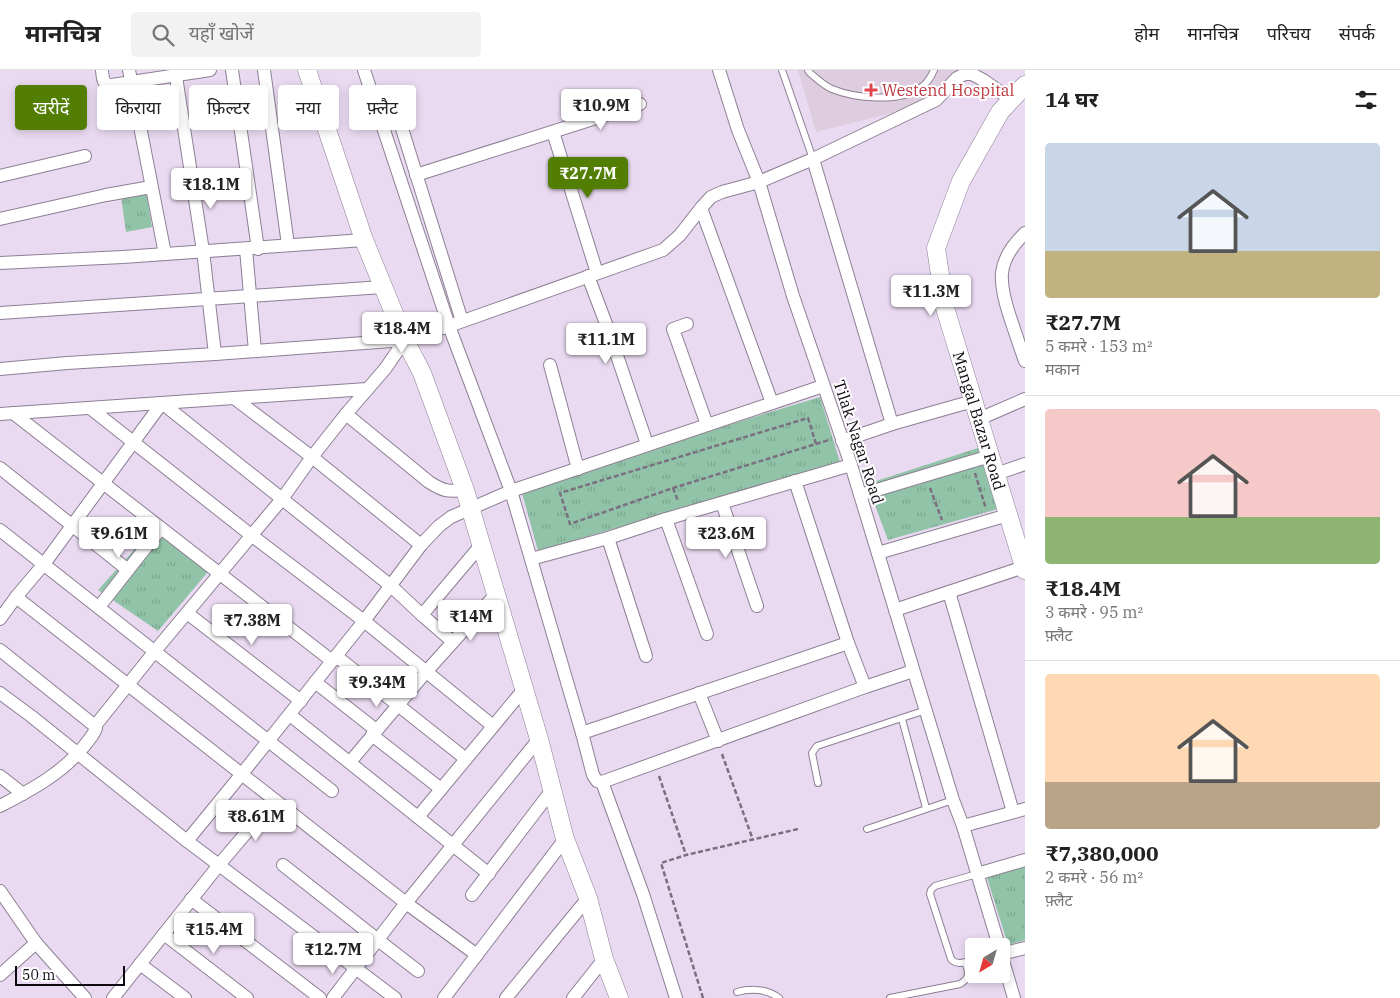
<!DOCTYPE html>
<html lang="hi">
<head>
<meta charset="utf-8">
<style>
	body { margin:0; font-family:"IBM Plex Serif","Noto Sans Devanagari",serif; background:#f2f2f2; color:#222; height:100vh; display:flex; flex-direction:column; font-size:19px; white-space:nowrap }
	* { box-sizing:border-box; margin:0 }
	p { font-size:16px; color:#767676 }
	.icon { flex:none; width:28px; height:28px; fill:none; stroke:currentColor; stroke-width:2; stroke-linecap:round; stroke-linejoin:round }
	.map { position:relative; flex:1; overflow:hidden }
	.panel { display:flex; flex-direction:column; background:#fff; width:375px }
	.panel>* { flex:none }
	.top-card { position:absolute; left:15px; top:15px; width:475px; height:45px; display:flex; gap:10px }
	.needle { width:32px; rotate:217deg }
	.buttons { position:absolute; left:965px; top:868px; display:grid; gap:10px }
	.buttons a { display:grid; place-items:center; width:45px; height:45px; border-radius:5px; background:#fff; box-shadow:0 2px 8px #0003; font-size:25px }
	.scale { position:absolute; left:15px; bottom:12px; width:110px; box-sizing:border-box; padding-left:5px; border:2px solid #0f0a12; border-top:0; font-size:14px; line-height:18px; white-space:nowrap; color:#0f0a12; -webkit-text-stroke:4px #fff; paint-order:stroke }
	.price { position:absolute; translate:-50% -42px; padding:0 11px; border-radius:5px; background:#fff; color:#222; font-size:16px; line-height:32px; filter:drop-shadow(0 1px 2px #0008) }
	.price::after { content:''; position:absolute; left:50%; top:30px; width:15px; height:11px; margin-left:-8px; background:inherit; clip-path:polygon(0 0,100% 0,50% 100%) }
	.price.active { background:#527e03; color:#fff }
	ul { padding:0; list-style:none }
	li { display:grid; align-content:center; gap:10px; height:265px; padding:0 20px }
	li+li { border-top:1px solid #e0e0e0 }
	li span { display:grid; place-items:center; height:155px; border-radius:5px; color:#555 }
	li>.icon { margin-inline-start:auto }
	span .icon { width:90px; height:90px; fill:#fffc; stroke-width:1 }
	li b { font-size:21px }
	h2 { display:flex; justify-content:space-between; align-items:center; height:60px; padding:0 20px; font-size:21px }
	.tag { padding:0 18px; border-radius:5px; background:#fff; box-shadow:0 2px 8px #0003; font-size:18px; line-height:45px }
	.tag.active { background:#527e03; color:#fff }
	header { display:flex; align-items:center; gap:30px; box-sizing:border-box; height:70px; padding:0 25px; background:#fff; border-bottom:1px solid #e0e0e0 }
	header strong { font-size:24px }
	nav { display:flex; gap:28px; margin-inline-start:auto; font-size:18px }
	.search { width:350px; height:45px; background:#f2f2f2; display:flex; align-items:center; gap:12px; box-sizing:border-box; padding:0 18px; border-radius:5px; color:#767676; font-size:19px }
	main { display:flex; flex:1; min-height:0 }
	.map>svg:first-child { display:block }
	.medical { fill:#ddcddf }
	.grass { fill:url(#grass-tufts) }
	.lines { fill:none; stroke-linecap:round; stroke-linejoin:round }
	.lane-casing { stroke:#8d7f94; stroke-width:8 }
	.street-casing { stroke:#8d7f94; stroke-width:14 }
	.secondary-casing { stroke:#8d7f94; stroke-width:19 }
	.path { stroke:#7b7080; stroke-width:2.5; stroke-dasharray:5 2.5; stroke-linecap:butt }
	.lane { stroke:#fff; stroke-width:6 }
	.street { stroke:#fff; stroke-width:12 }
	.secondary { stroke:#fff; stroke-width:18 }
	.health-dot { fill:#e0444e; stroke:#fff; stroke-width:2 }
	.labels { text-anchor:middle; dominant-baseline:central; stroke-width:4; stroke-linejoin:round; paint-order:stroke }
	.health-label { font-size:16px; fill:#be3a42; stroke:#fff; text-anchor:start }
	.street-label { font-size:16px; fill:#0f0a12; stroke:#fff }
</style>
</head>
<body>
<header>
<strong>मानचित्र</strong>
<div class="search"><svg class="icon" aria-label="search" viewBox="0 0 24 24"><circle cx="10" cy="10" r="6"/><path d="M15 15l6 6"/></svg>यहाँ खोजें</div>
<nav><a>होम</a><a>मानचित्र</a><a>परिचय</a><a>संपर्क</a></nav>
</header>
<main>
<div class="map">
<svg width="1025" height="928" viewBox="0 0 1025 928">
	<defs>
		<pattern id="grass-tufts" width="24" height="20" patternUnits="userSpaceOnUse" patternTransform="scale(1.25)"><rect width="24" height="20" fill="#91c3a8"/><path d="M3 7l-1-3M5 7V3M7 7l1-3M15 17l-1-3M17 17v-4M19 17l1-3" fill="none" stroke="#7ca690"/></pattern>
	</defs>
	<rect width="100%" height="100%" fill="#eadaf1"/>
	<!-- medical -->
	<polygon class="medical" points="798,0 958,0 924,35 816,62"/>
	<!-- grass -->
	<g class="grass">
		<polygon points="145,115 152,157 126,162 120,119"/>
		<polygon points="820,327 840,392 538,481 522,423 675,371"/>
		<polygon points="981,377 998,439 888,470 867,414"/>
		<polygon points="156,455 212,497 158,561 98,520"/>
		<polygon points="1025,787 1025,870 1008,875 984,798"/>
	</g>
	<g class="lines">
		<defs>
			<g id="lane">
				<polyline points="782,0 813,89"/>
				<path d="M808,0L810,3C817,9 824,16 832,19C854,28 899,33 920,18C927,14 931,7 934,0"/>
				<polyline points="902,649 926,738"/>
				<polyline points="818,713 812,683 817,676 926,640"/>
				<polyline points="867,759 953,730"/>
				<path d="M974,890C966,892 957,896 951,889L930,824L931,820L935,816L977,804"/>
				<path d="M737,922C751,918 767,919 779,928"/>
				<path d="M890,928L960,914C971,907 969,903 965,892"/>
			</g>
			<g id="street">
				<path d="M102,0C103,8 102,15 112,15L210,0"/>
				<polyline points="129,0 165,184"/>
				<polyline points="175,0 203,181 215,284"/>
				<polyline points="232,0 258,179"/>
				<polyline points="264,0 288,175"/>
				<polyline points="364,0 449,256 511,421 582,663 593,705 597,711 602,712 865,617 913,601"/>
				<polyline points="719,0 738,60 759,112 793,226 851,395 953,730 963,756 999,876"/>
				<polyline points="394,33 462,251"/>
				<polyline points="553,62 597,203"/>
				<polyline points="813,89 892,354"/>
				<polyline points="416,105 640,34"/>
				<polyline points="0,106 85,86"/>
				<polyline points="701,138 772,333"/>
				<polyline points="0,149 106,125 151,117"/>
				<path d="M1025,163C996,191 998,211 1010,247C1015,262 1020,277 1025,291"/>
				<polyline points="246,179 255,281"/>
				<polyline points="0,193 123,187 364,170"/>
				<polyline points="588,206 608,259 647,374"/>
				<polyline points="0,243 383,217"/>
				<polyline points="687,254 673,259 707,355"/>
				<polyline points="550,295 578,399"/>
				<polyline points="0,299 67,293 215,284 405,270 449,256 663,180 680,165 701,138 711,127 722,122 759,112 813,89 936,30 957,8 965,4 972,4 983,10 1012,30"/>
				<polyline points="234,328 367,319"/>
				<polyline points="90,338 251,465 364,551 493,656"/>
				<polyline points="13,343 332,591"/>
				<polyline points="0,344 234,328 312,387 421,475"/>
				<path d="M346,344L429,412C443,421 448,422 465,420"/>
				<polyline points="979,349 1025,329"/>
				<polyline points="842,371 892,354 973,331"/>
				<polyline points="0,398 128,500"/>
				<polyline points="996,404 1025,394"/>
				<polyline points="795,411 848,573 865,617"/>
				<polyline points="860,425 990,386"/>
				<polyline points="722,433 757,536"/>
				<polyline points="666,449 707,564"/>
				<polyline points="0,460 332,721"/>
				<polyline points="608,468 646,586"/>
				<polyline points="878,483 1008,445"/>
				<polyline points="531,489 608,468 666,449 851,395"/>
				<polyline points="949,522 1013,742"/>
				<polyline points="16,527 406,833 333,928"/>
				<polyline points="99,537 161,458"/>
				<polyline points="895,540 1024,497"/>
				<polyline points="187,543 301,631"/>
				<polyline points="422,545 481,475"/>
				<polyline points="0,549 16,527 44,494 162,333 391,516 422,545 453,572"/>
				<path d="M0,580L95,656L96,658C94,665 89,669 85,675C63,703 31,720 0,736"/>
				<polyline points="336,586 466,689"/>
				<polyline points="315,612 376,660"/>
				<polyline points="0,623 31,646 187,771 395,928"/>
				<polyline points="699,623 718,671"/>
				<polyline points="290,645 489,804"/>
				<polyline points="95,656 155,581 282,429 312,387 346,344 385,299 405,270"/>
				<polyline points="582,663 848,573"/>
				<polyline points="372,665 441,719"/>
				<polyline points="350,692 426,602 496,524"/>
				<polyline points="0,706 23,724"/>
				<polyline points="602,712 643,824 676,928"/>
				<polyline points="418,747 524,619"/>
				<polyline points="963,756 1025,739"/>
				<polyline points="187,771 241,705 364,551 421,475 439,456 451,447 511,421 823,316"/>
				<polyline points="283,795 378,870 418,901"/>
				<polyline points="977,804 1025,790"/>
				<polyline points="0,821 36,873 85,928"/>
				<polyline points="472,825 552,720"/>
				<polyline points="191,829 320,928"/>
				<polyline points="164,864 247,928"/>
				<polyline points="1001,884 1014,928"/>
				<polyline points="1001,884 1025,878"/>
				<polyline points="477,885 406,833 539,669"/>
				<polyline points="140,894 185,928"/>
				<polyline points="0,905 36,873"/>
				<polyline points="113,928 218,796 274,730"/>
				<polyline points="444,928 565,769"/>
				<polyline points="506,928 588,828"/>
				<polyline points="573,928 604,889"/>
			</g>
			<g id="secondary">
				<polyline points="307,0 364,170 405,270 422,303 465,420 539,669 565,769 588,828 604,889 619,928"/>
				<path id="s1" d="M1025,15L1000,42L961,111L936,178L945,238L1025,500"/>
			</g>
		</defs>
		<!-- lane casing -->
		<use href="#lane" class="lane-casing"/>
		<!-- street casing -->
		<use href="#street" class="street-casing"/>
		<!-- secondary casing -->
		<use href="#secondary" class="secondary-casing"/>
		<!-- path -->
		<g class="path">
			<polyline points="816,374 808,348 560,423 570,454 673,418 829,370"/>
			<polyline points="975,403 986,439"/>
			<polyline points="673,418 678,431"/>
			<polyline points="930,418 942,450"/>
			<polyline points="722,684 753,770"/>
			<polyline points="659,706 686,785"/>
			<polyline points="703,928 661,793 686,785 798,759"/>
		</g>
		<!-- lane -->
		<use href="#lane" class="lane"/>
		<!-- street -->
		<use href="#street" class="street"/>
		<!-- secondary -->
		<use href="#secondary" class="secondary"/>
	</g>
	<!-- markers -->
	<path class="health-dot" d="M868.5 12.5h5v5h5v5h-5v5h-5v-5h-5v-5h5z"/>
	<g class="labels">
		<!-- health labels -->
		<g class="health-label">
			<text x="882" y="20">Westend Hospital</text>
		</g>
		<!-- street labels -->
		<g class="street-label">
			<text stroke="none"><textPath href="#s1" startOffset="366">Mangal Bazar Road</textPath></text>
			<text transform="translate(859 372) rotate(72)">Tilak Nagar Road</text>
		</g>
	</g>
</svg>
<div class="buttons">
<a><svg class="needle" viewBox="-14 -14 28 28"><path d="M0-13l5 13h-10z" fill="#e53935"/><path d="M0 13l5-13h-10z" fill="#767676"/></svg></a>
</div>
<div class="scale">50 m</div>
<b class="price" style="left:601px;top:61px">₹10.9M</b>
<b class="price active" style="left:588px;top:129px">₹27.7M</b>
<b class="price" style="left:211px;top:140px">₹18.1M</b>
<b class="price" style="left:931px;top:247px">₹11.3M</b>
<b class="price" style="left:402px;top:284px">₹18.4M</b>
<b class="price" style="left:606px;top:295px">₹11.1M</b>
<b class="price" style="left:119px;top:489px">₹9.61M</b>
<b class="price" style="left:726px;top:489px">₹23.6M</b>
<b class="price" style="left:471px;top:572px">₹14M</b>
<b class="price" style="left:252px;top:576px">₹7.38M</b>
<b class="price" style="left:377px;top:638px">₹9.34M</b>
<b class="price" style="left:256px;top:772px">₹8.61M</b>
<b class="price" style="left:214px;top:885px">₹15.4M</b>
<b class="price" style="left:333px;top:905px">₹12.7M</b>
<div class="top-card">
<a class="tag active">खरीदें</a>
<a class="tag">किराया</a>
<a class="tag">फ़िल्टर</a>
<a class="tag">नया</a>
<a class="tag">फ़्लैट</a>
</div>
</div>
<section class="panel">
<h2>14 घर<svg class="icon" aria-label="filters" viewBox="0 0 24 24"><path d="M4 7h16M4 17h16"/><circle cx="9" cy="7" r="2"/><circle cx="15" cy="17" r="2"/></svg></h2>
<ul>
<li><span style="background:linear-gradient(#c9d6e8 70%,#c2b280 0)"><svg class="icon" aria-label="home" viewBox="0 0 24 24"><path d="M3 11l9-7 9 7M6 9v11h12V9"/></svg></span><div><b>₹27.7M</b><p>5 कमरे · 153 m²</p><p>मकान</p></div></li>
<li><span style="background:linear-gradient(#f6c9c9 70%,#8fb573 0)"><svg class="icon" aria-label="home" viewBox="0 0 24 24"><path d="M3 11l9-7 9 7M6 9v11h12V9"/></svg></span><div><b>₹18.4M</b><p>3 कमरे · 95 m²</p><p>फ़्लैट</p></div></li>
<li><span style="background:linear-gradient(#ffd9b3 70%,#b9a48a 0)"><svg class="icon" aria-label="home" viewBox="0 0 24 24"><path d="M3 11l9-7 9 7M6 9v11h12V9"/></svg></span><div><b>₹7,380,000</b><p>2 कमरे · 56 m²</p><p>फ़्लैट</p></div></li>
</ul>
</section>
</main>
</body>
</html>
